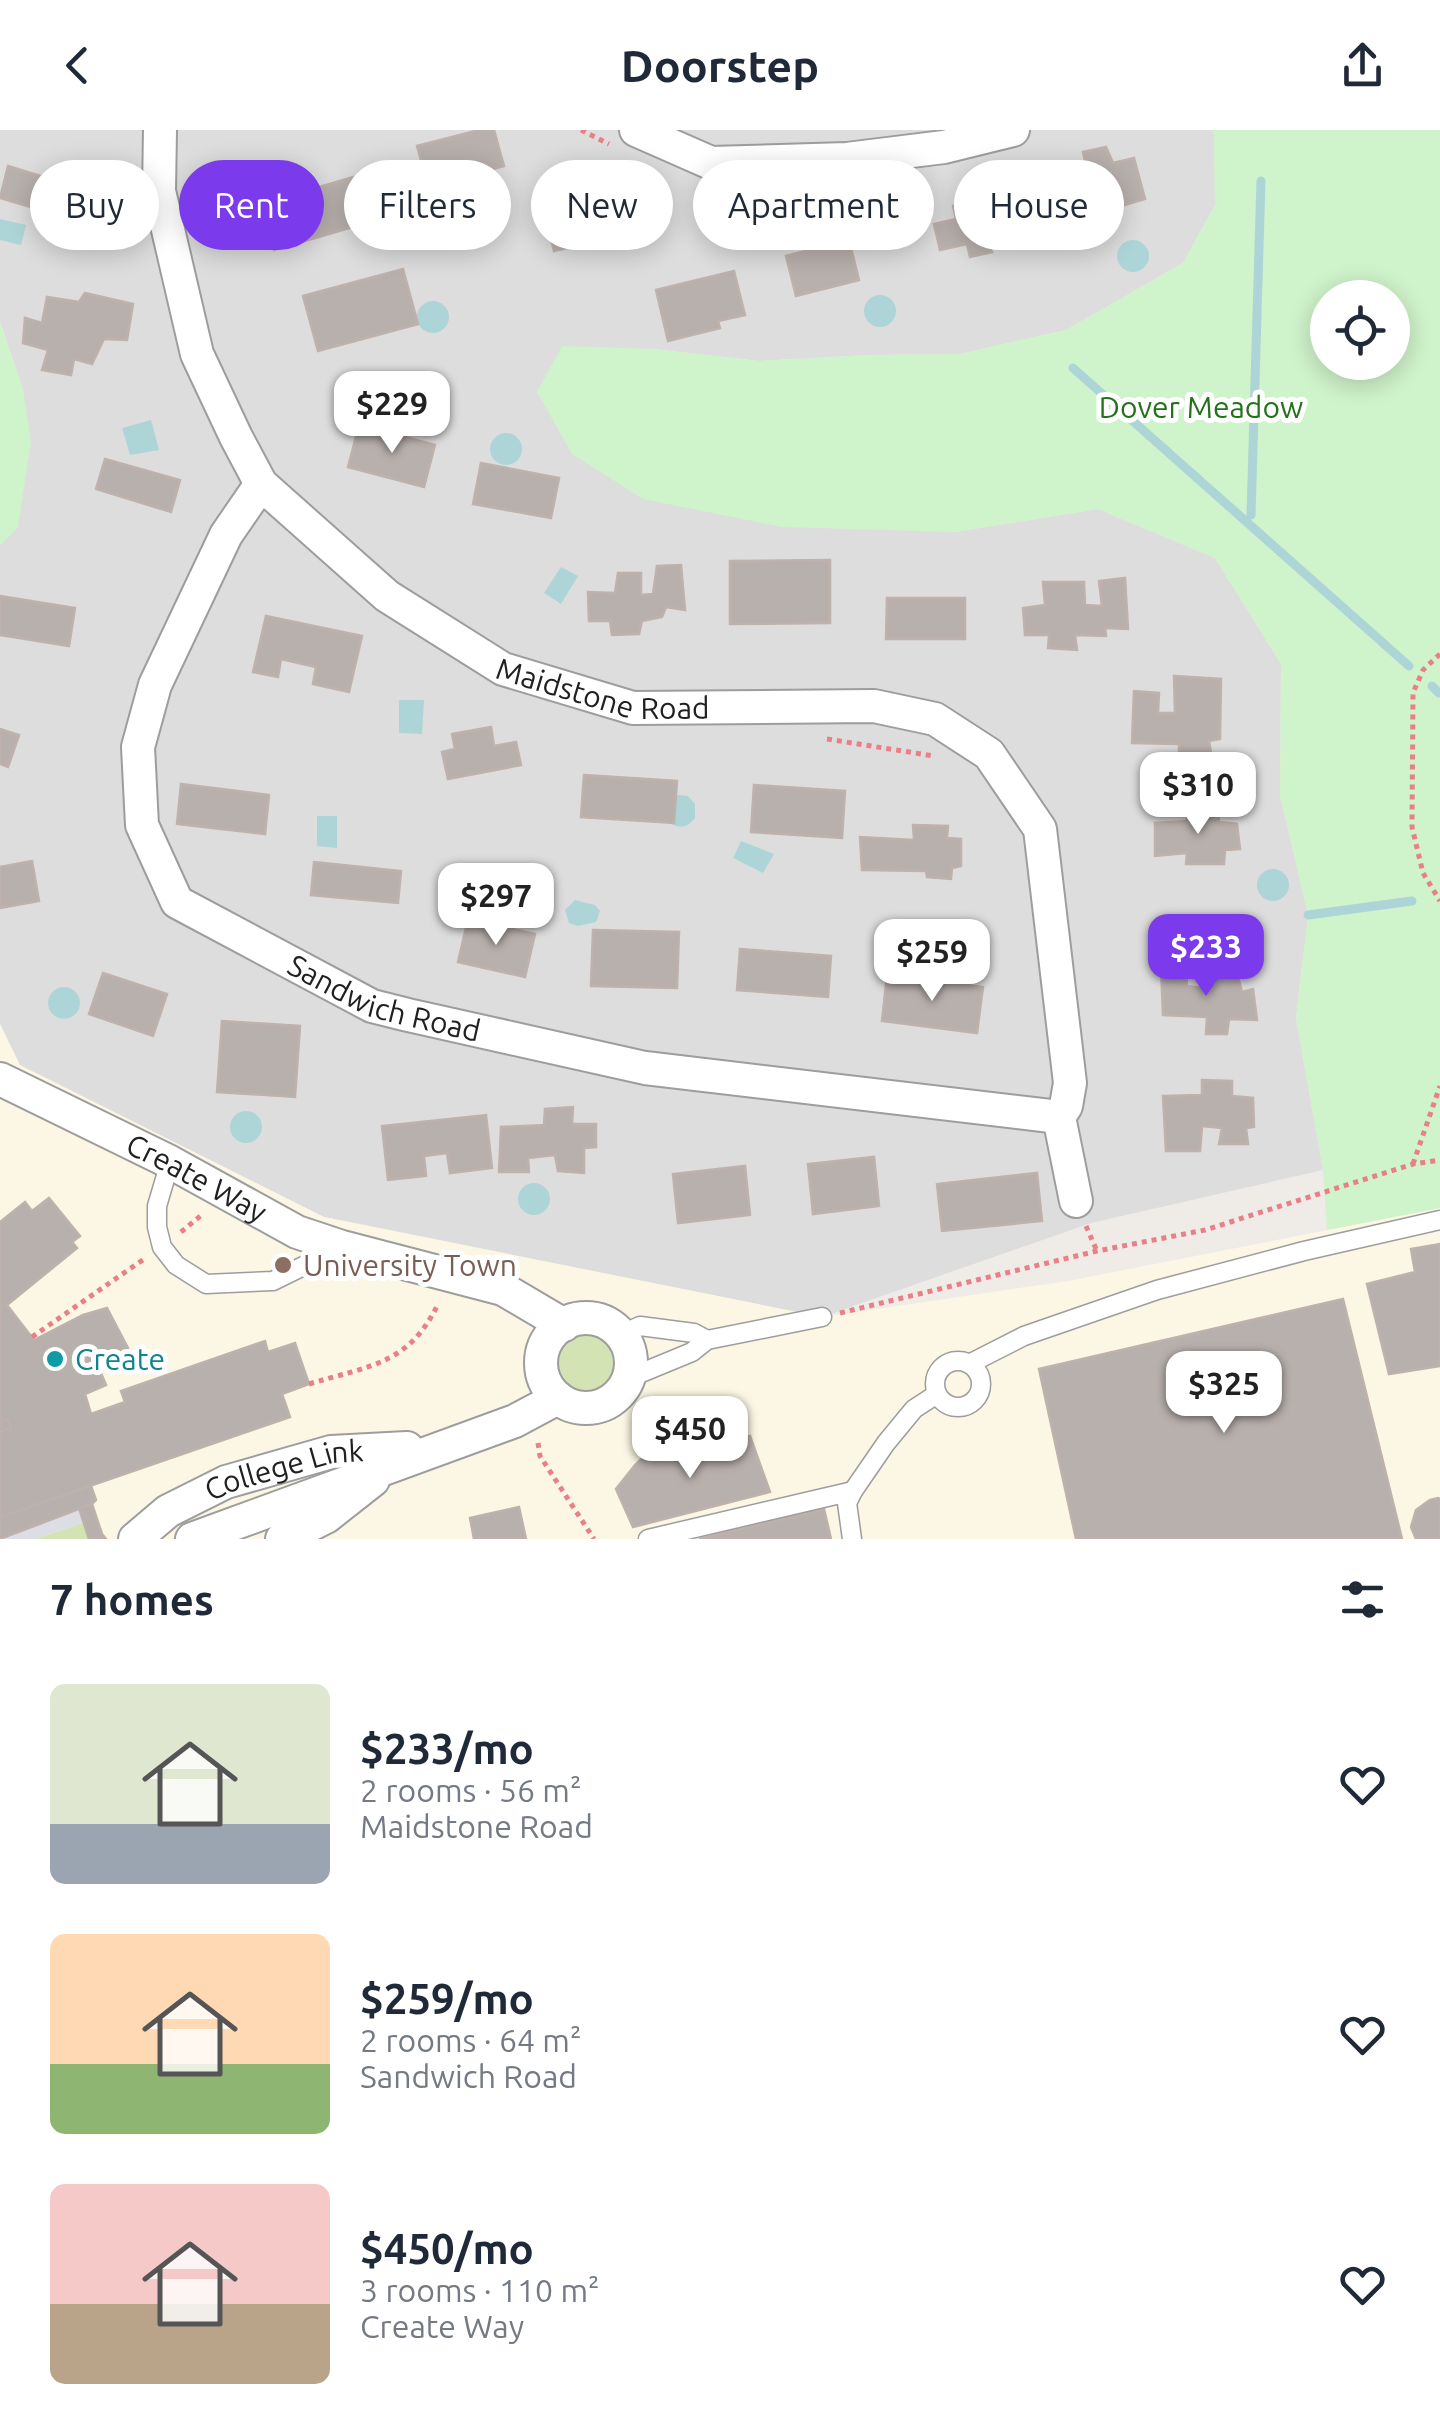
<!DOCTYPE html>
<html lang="en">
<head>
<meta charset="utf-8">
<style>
	body { margin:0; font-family:Ubuntu,sans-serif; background:#f2f2f3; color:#1f2937; height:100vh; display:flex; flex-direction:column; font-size:38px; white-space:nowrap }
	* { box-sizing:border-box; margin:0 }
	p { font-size:32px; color:#747a83 }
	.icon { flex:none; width:55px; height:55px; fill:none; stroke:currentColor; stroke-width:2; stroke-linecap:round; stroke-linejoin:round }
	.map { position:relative; height:1409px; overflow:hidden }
	.sheet { display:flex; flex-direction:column; background:#fff; flex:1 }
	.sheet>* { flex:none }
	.guide { position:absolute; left:30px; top:30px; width:1380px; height:90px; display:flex; gap:20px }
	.fabs { position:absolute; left:1310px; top:150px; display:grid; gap:20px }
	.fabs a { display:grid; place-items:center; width:100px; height:100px; border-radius:50%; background:#fff; box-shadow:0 5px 25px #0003; font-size:50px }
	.price { position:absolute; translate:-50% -85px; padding:0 22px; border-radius:20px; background:#fff; color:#222; font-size:32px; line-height:65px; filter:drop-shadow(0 2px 5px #0008) }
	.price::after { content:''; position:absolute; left:50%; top:60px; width:30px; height:22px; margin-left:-15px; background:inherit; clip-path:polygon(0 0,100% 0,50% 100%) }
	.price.active { background:#7c3aed; color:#fff }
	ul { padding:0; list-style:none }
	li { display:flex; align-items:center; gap:30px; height:250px; padding:0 50px }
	li span { display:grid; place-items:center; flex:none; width:280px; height:200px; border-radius:15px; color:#555 }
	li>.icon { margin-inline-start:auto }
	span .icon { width:120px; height:120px; fill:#fffc; stroke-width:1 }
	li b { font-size:42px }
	h2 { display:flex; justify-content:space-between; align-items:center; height:120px; padding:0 50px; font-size:42px }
	.chip { padding:0 35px; border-radius:45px; background:#fff; box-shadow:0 5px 25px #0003; font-size:35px; line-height:90px }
	.chip.active { background:#7c3aed; color:#fff }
	header { display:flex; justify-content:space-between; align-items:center; height:130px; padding:0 50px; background:#fff; font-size:45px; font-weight:600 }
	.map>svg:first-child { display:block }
	.residential { fill:#dedddd }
	.education { fill:#fbf7e4 }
	.grass { fill:#d3e3b4 }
	.park { fill:#cff3ca; fill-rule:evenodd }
	.plaza { fill:#dcdde5 }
	.water { fill:#add5d7 }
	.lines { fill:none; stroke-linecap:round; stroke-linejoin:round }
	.stream { stroke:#add5d7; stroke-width:9 }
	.building { fill:#b8b0ad; stroke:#bfb1ab; stroke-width:2.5 }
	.lane-casing { stroke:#9d9d9d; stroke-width:21 }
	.street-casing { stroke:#9d9d9d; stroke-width:36 }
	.path { stroke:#e97f87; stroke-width:5; stroke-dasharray:5 5; stroke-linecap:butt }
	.lane { stroke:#fff; stroke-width:18 }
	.street { stroke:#fff; stroke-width:32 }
	.education-dot { fill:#8d6e63; stroke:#fff; stroke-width:4 }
	.culture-dot { fill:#0f9aa8; stroke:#fff; stroke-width:4 }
	.labels { text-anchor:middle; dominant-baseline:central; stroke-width:10; stroke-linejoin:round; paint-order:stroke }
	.park-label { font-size:30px; fill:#23721a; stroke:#fff }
	.street-label { font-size:30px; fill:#202020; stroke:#fff }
	.education-label { font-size:30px; fill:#785e54; stroke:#fff; text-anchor:start }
	.culture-label { font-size:30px; fill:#0d838f; stroke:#fff; text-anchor:start }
</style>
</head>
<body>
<header><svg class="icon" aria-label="back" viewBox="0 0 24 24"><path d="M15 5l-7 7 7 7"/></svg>Doorstep<svg class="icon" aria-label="share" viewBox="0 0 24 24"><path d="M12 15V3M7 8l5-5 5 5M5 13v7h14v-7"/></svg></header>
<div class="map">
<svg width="1440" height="1409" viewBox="0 0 1440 1409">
	<rect width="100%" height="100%" fill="#efebe7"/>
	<!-- residential -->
	<polygon class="residential" points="0,0 1212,0 1214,4 1215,75 1183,133 1066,200 960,224 869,225 759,231 654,219 955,402 1098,379 1215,428 1281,534 1280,665 1308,785 1296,888 1323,1040 1091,1093 822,1187 324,1087 19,935 0,894 0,415 18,397 23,259 0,192"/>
	<!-- education -->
	<polygon class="education" points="0,894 20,935 324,1087 822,1187 1068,1151 1440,1078 1440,1409 0,1409"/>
	<!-- grass -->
	<g class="grass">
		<circle cx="586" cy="1233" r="32"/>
		<polygon points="85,1392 96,1409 35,1409"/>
	</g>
	<!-- park -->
	<g class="park">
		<path d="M1212,0H1440V1078L1327,1100L1323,1040L1296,888L1308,785L1280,665L1281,534L1215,428L1098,379L955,402L782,397L643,369L572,324L537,262L562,216L654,219L759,231L869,225L960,224L1066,200L1183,133L1215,75L1214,5ZM1328,168H1392V232H1328Z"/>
		<polygon points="0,192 23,259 31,312 18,397 0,415"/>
	</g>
	<!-- plaza -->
	<polygon class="plaza" points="90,1374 85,1392 35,1409 4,1409"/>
	<!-- water -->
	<g class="water">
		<polygon points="260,37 266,65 221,76 214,49"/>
		<polygon points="0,89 26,95 21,115 0,110"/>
		<circle cx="1133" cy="126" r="16"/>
		<circle cx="880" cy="181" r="16"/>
		<circle cx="433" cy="187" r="16"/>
		<polygon points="151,290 159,320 130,325 122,298"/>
		<circle cx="506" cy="319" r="16"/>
		<polygon points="561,437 578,446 561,474 544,463"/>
		<polygon points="399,570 424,570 422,604 399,603"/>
		<path d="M678,665L688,666L695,674V688C687,699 677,699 667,691L673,666Z"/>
		<polygon points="317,686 337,686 337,718 317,716"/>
		<polygon points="741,711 774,724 763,743 733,728"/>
		<circle cx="1273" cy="755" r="16"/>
		<polygon points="575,770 595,775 600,781 596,792 578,796 569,793 565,780"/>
		<circle cx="64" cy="873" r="16"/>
		<circle cx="246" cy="997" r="16"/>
		<circle cx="534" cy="1069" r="16"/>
	</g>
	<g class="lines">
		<!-- stream -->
		<g class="stream">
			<polyline points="1073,238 1409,536"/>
			<polyline points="1251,385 1261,51"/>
			<polyline points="1432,556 1439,563"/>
			<polyline points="1308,785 1412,771"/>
		</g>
	</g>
	<!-- building -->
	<g class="building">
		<polygon points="479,0 494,0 504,36 428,56 417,16"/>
		<polygon points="1106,17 1113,33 1134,28 1145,69 1115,78 1111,64 1087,72 1093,96 1056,104 1048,67 1073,59 1069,45 1087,40 1083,22"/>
		<polygon points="8,36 83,59 74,90 0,68"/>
		<polygon points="353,47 367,93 274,120 261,74"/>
		<polygon points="624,56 635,102 554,121 543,75"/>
		<polygon points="976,70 979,81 1008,76 1015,106 987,111 992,122 970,127 967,114 940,120 934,94 956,89 953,76"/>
		<polygon points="849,110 859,150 796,166 786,126"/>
		<polygon points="403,139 418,194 318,221 303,166"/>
		<polygon points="734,141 745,185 718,191 720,198 668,211 656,160"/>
		<polygon points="85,163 133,174 127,210 104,209 92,234 74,229 71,245 42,240 48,220 23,213 25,188 42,193 47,167 79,172"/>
		<polygon points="359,295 435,315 424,357 348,337"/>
		<polygon points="105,329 180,350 171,382 96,359"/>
		<polygon points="481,333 559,348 551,388 473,374"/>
		<polygon points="830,430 830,493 730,494 730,431"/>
		<polygon points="681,435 685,480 666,477 662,487 642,491 639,504 612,505 610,491 589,491 588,462 615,463 618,443 641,443 641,465 653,464 657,436"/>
		<polygon points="1125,448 1128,499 1105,498 1106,506 1075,505 1077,520 1048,518 1049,505 1025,505 1023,478 1045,475 1043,452 1084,452 1085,475 1102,476 1099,451"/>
		<polygon points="0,466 75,478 69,516 0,505"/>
		<polygon points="887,468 965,468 965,509 886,509"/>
		<polygon points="266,486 362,506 349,562 313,554 316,537 281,529 278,547 253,542"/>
		<polygon points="1174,546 1221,549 1220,609 1209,611 1212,629 1179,629 1179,614 1132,613 1134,561 1159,563 1158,583 1175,583"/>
		<polygon points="491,597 494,616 516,612 521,635 448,649 442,622 455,619 452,604"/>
		<polygon points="0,599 19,605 8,637 0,634"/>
		<polygon points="584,645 677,651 674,693 581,687"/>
		<polygon points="181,654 269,665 265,704 177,694"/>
		<polygon points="754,655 845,661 842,708 751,702"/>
		<polygon points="1218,676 1219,692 1237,694 1240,719 1225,720 1224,734 1186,734 1187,723 1155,726 1155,693 1187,691 1188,678"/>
		<polygon points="913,695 948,696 947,708 961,709 961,736 952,738 951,749 927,747 926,741 862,740 860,707 914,710"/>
		<polygon points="32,731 39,771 0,778 0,737"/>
		<polygon points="314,732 401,741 398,773 311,765"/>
		<polygon points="468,789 535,804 525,847 458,832"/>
		<polygon points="593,800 679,802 677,858 591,856"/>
		<polygon points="740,819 831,826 828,867 737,860"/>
		<polygon points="1186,835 1187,856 1203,858 1206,847 1238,847 1242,862 1253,859 1257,890 1229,889 1227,904 1206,904 1207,887 1163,885 1161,836"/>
		<polygon points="103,843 167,864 153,906 89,884"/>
		<polygon points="887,845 983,857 977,903 882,891"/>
		<polygon points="222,891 300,896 295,967 217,962"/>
		<polygon points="1202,950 1232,951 1232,966 1253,968 1254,997 1246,998 1248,1014 1219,1014 1222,998 1202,996 1200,1021 1166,1021 1163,966 1202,965"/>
		<polygon points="573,977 572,994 596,994 596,1017 584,1018 584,1043 558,1041 555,1025 528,1028 529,1042 499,1042 501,997 544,995 545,979"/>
		<polygon points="486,985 492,1038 450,1043 447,1023 424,1026 426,1046 388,1050 382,996"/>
		<polygon points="874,1027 879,1076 813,1084 808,1034"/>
		<polygon points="745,1036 750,1085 678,1093 673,1044"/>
		<polygon points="1037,1043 1042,1091 942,1101 937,1054"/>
		<polygon points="49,1068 80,1106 72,1112 77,1118 7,1175 34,1210 83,1185 107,1178 128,1218 98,1236 106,1255 85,1264 91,1284 125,1272 121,1261 265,1211 268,1222 295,1213 309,1254 282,1264 290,1287 0,1387 0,1302 11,1298 8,1289 0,1292 0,1092 25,1072 32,1081"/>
		<polygon points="1440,1114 1440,1236 1389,1244 1367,1154 1415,1142 1411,1119"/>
		<polygon points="1343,1169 1402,1409 1076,1409 1039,1239"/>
		<polygon points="8,1289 11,1298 0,1302 0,1292"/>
		<polygon points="750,1306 770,1362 633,1397 616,1359 635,1335 662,1309 705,1326"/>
		<polygon points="91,1356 96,1370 92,1374 0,1409 0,1387"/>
		<polygon points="1438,1368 1440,1369 1440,1409 1416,1409 1411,1397 1416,1380 1430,1370"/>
		<polygon points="92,1374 102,1404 106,1409 89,1409 79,1378"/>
		<polygon points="519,1377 526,1409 474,1409 470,1388"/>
		<polygon points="824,1379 831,1409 699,1409"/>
	</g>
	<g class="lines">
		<defs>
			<g id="lane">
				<polyline points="170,1032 157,1076 157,1097 162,1117 176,1135 206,1154 273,1151 342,1117"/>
				<polyline points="621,1205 640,1196 694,1203 707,1210"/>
				<circle cx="958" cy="1254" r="23"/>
				<polyline points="969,1234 1024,1206 1157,1160 1304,1121 1440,1090"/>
				<polyline points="629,1248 692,1222 707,1210 822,1187"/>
				<polyline points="648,1409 853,1361"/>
				<polyline points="852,1409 847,1373 853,1361 886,1313 914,1279 937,1264"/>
			</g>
			<g id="street">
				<path id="s1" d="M160,0L159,61L197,224L236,307L261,354L387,466L503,539L633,578L874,576L935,589L989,624L1040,699L1070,953L1066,976L1059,987"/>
				<polyline points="636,0 711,33 847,29 944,17 1013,0"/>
				<path id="s2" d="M261,354L226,405L155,555L138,617L142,695L177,772L372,876L408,885L645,938L1059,987"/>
				<path id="s3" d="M0,949L170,1032L297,1102L342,1117L503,1159L564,1195"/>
				<polyline points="1059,987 1076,1071"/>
				<circle cx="586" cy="1233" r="45"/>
				<path id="s4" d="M135,1409L168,1381L226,1352L331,1322L407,1318"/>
				<polyline points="192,1409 515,1291 558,1268"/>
				<polyline points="282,1409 326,1387 373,1350"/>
			</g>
		</defs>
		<!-- lane casing -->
		<use href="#lane" class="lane-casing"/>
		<!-- street casing -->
		<use href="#street" class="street-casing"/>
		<!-- path -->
		<g class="path">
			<polyline points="581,0 609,14"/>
			<polyline points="1440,524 1423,540 1413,563 1412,697 1423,743 1440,771"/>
			<polyline points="827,609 934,626"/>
			<polyline points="1413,1034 1440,956"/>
			<polyline points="1086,1096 1097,1121"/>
			<polyline points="181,1102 204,1083"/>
			<polyline points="840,1183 1097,1121 1205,1100 1413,1034 1440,1030"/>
			<polyline points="32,1207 144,1129"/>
			<path d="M309,1254C368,1236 409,1235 438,1174"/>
			<polyline points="538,1313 540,1326 594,1409"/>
		</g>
		<!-- lane -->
		<use href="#lane" class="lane"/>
		<!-- street -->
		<use href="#street" class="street"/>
	</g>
	<!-- markers -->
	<circle class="education-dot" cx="283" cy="1135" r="10"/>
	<circle class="culture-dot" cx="55" cy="1229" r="10"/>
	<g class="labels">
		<!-- park labels -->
		<g class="park-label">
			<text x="1201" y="277">Dover Meadow</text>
		</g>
		<!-- street labels -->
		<g class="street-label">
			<text stroke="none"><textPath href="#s1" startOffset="782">Maidstone Road</textPath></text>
			<text stroke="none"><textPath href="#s2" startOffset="685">Sandwich Road</textPath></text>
			<text stroke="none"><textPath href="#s3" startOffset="220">Create Way</textPath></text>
			<text stroke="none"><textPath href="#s4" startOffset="168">College Link</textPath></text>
		</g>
		<!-- education labels -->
		<g class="education-label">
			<text x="303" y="1135">University Town</text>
		</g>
		<!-- culture labels -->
		<g class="culture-label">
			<text x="75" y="1229">Create</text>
		</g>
	</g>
</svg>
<div class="fabs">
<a><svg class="icon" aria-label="locate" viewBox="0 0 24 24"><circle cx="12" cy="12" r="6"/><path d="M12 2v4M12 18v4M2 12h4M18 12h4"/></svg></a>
</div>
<b class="price" style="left:392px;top:326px">$229</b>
<b class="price" style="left:1198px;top:707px">$310</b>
<b class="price" style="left:496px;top:818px">$297</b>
<b class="price active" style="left:1206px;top:869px">$233</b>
<b class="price" style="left:932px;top:874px">$259</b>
<b class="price" style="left:1224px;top:1306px">$325</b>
<b class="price" style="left:690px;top:1351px">$450</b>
<div class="guide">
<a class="chip">Buy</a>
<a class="chip active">Rent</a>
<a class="chip">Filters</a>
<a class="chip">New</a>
<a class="chip">Apartment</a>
<a class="chip">House</a>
</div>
</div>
<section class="sheet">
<h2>7 homes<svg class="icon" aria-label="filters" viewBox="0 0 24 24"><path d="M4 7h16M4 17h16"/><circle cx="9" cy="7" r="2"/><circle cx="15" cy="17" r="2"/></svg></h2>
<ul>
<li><span style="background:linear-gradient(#dfe7d0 70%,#9aa5b1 0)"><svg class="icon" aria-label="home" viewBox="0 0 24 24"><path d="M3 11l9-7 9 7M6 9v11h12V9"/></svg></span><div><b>$233/mo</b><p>2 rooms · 56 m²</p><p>Maidstone Road</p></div><svg class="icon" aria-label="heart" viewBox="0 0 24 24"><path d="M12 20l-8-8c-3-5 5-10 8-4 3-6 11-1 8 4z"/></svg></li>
<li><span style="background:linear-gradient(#ffd9b3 65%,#8fb573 0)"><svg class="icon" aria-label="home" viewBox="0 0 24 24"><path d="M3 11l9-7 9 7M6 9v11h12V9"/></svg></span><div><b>$259/mo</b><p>2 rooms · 64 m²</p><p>Sandwich Road</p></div><svg class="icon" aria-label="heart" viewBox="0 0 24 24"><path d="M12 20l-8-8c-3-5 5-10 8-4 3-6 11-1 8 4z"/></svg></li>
<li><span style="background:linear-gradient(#f6c9c9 60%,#b9a48a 0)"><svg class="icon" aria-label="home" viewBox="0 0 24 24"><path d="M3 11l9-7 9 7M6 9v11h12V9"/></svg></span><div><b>$450/mo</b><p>3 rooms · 110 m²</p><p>Create Way</p></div><svg class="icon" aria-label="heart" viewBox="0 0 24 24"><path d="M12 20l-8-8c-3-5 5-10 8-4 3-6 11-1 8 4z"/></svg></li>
</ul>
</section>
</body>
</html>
